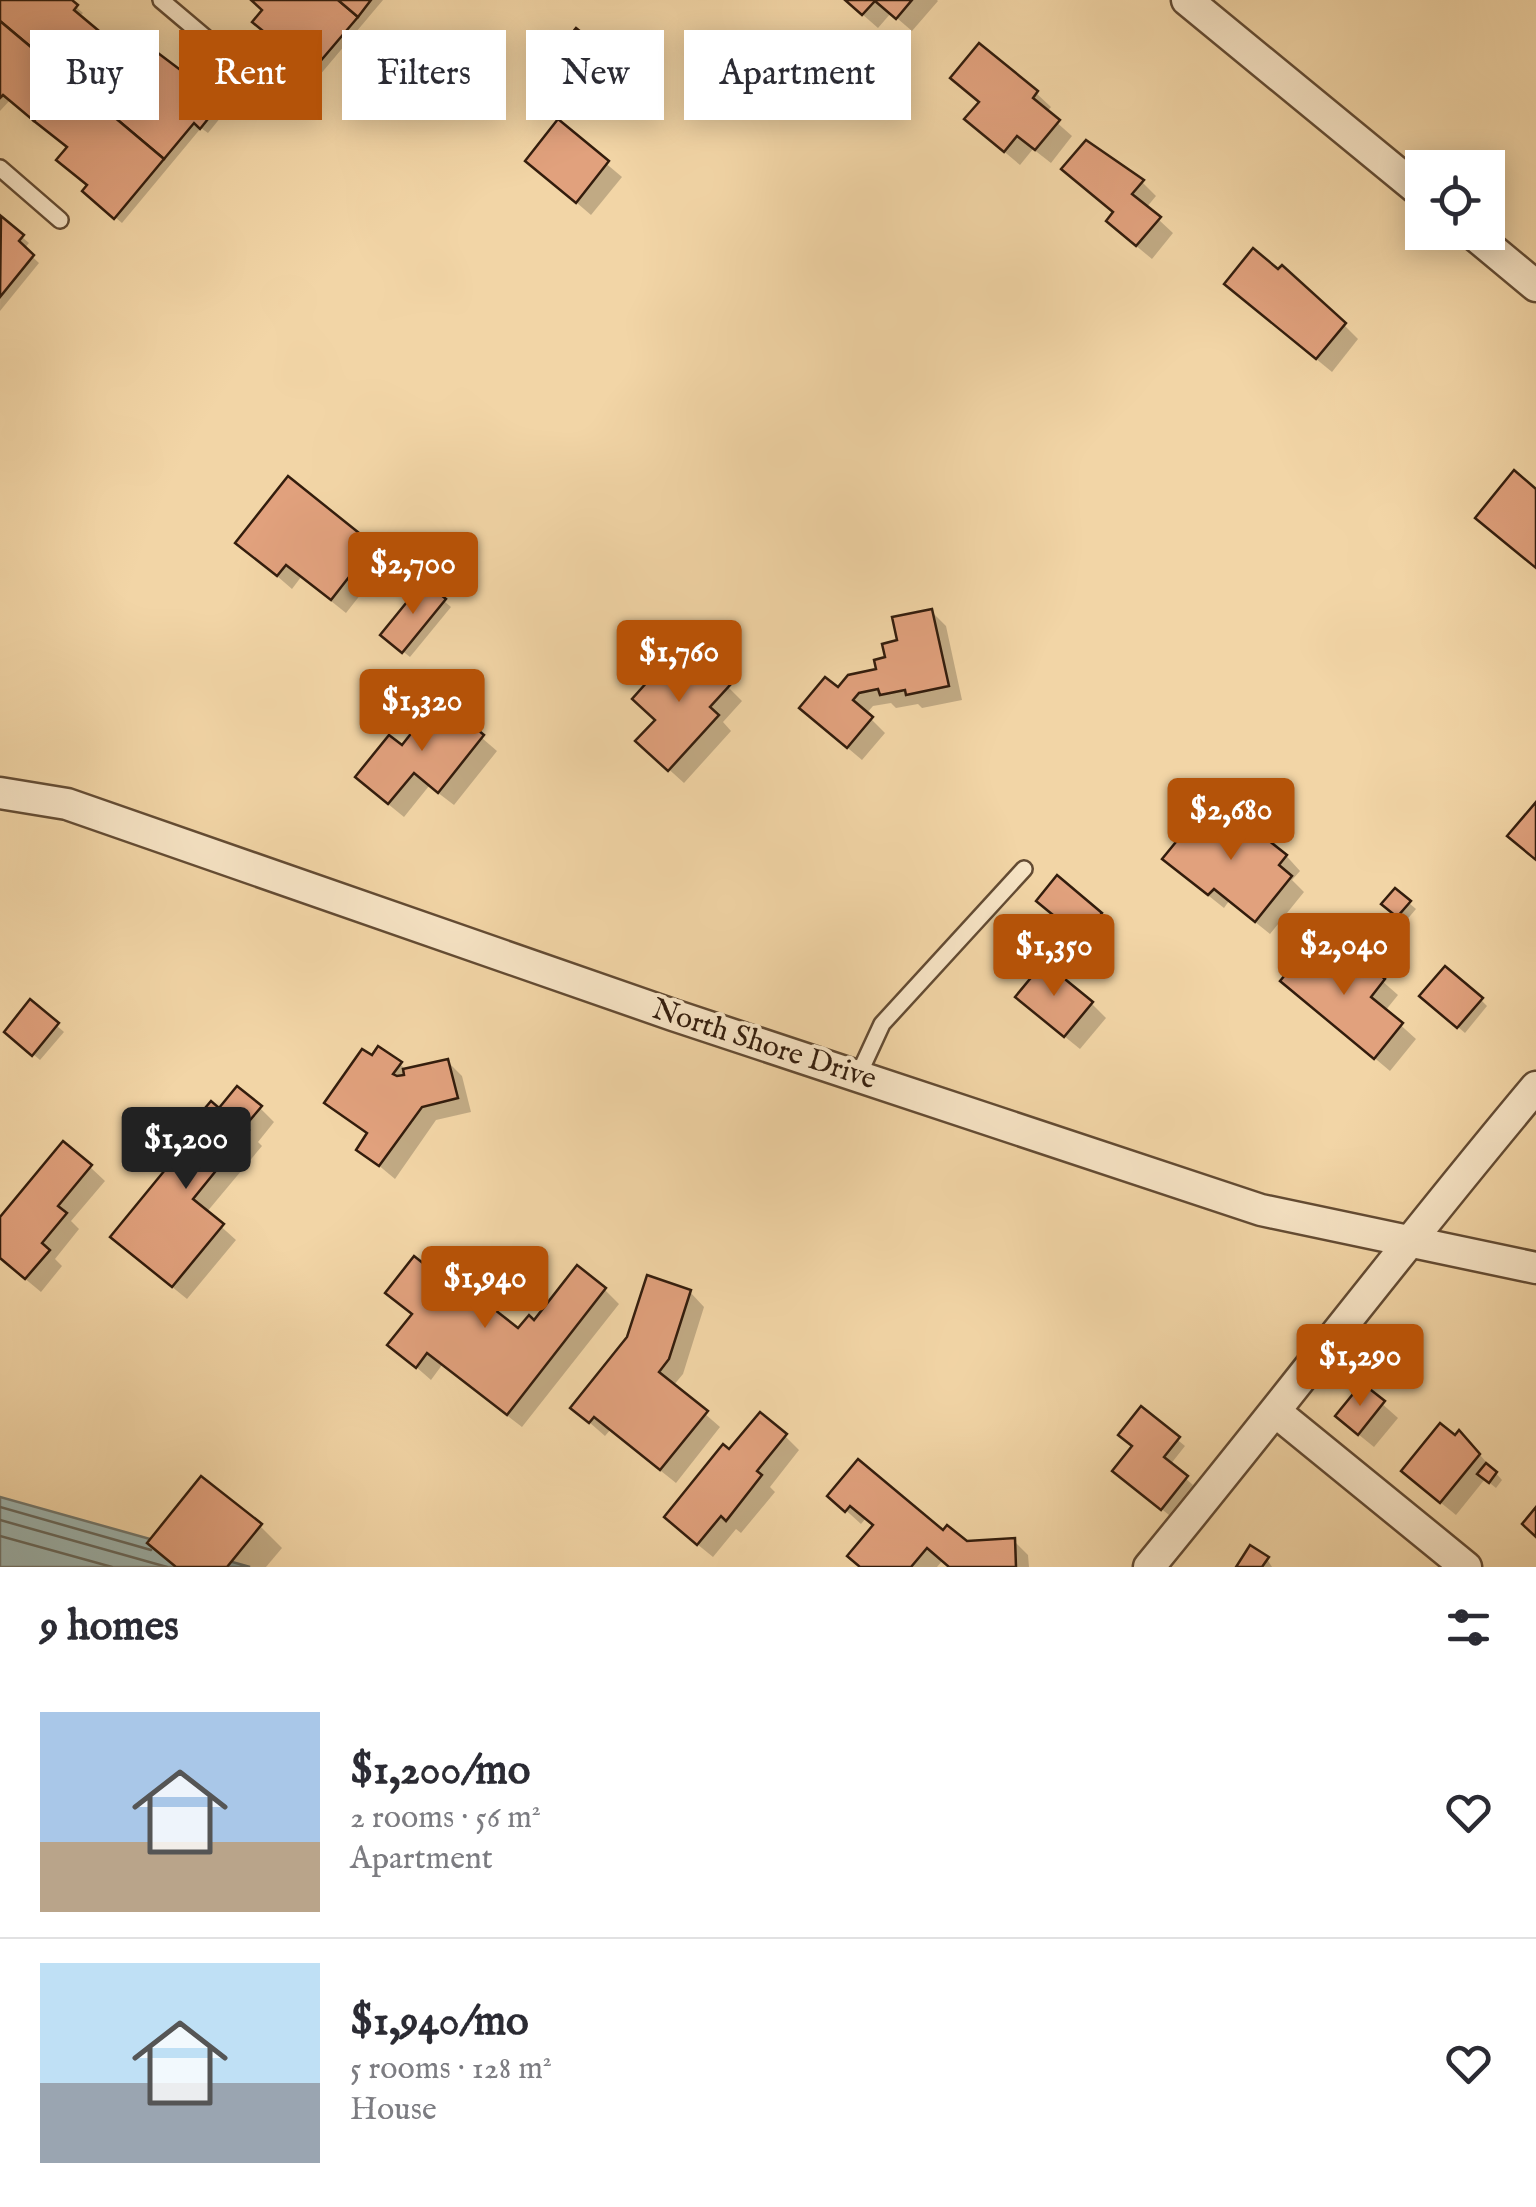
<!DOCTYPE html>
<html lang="en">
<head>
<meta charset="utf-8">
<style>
	body { margin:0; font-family:"IM FELL English",serif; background:#f7f7f7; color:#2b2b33; height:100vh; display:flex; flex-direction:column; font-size:38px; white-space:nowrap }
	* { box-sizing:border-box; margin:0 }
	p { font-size:32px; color:#7c7c81 }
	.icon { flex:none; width:55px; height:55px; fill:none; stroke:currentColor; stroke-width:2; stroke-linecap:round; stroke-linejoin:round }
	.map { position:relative; height:1567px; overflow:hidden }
	.side { display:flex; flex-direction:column; background:#fff; flex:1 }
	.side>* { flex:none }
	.hud { position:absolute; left:30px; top:30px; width:1000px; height:90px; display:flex; gap:20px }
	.tools { position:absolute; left:1405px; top:150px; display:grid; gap:20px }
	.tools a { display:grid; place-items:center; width:100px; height:100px; border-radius:0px; background:#fff; box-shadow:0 5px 25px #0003; font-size:50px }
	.price { position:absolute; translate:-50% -85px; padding:0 22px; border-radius:10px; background:#b45309; color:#fff; font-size:32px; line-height:65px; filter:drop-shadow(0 2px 5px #0008) }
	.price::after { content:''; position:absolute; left:50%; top:60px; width:30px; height:22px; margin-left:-15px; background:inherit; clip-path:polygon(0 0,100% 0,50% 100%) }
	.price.active { background:#222; color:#fff }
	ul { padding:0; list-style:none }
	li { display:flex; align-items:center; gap:30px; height:250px; padding:0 40px }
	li+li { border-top:2px solid #e1e1e2 }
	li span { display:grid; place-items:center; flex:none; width:280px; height:200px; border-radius:0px; color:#555 }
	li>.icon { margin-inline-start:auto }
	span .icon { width:120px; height:120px; fill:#fffc; stroke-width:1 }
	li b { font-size:42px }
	h2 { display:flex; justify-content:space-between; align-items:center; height:120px; padding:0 40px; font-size:42px }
	.tag { padding:0 35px; border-radius:0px; background:#fff; box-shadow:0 5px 25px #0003; font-size:35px; line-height:90px }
	.tag.active { background:#b45309; color:#fff }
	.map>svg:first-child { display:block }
	.water { fill:#9eb6b0; stroke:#73796f; stroke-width:2.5 }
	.shadow { fill:#0003 }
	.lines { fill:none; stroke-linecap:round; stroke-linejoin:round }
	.shore { stroke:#686a5e; stroke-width:2.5 }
	.building { fill:#e1a17d; stroke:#331d0d; stroke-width:2.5 }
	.lane-casing { stroke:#634b33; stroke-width:20 }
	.street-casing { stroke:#634b33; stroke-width:35 }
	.lane { stroke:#f7e4c5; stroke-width:15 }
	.street { stroke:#f7e4c5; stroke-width:30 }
	.labels { text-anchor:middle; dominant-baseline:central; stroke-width:8; stroke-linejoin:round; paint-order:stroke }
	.street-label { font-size:30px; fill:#331d0d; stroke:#f7e4c5 }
</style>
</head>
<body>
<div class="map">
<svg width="1536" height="1567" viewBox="0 0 1536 1567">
	<rect width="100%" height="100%" fill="#f2d5a6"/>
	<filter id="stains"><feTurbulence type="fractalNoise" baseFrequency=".002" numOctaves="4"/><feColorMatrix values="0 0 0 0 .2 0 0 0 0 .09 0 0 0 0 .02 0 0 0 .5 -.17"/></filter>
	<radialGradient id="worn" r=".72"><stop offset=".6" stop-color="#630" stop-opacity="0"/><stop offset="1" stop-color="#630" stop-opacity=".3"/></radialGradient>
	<!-- water -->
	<polygon class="water" points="0,1497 250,1567 0,1567"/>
	<!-- shadow -->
	<g class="shadow">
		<polygon points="0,0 68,0 83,13 79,17 137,66 150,51 202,89 208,96 203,101 221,117 208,133 201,128 122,223 91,197 70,148 11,99 0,111"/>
		<polygon points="253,0 383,0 319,76 262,28 265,10"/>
		<polygon points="846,0 937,0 938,1 912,31 891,13 878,28"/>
		<polygon points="577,31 601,52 594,61 602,69 578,98 552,76"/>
		<polygon points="953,78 1036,93 1051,107 1046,113 1072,136 1051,163 1033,149 1020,165 982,133 981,103"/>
		<polygon points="558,123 622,177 591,215 528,161"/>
		<polygon points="1142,182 1156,196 1146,208 1173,233 1152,259 1123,235 1115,214"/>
		<polygon points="1,219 29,243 24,249 39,263 0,311"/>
		<polygon points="1242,298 1344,325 1358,339 1332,372"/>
		<polygon points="288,480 387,561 346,613 301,577 292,589 239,543"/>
		<polygon points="424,584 451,607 410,657 390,641"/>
		<polygon points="931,611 946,626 962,700 922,708 918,704 896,708 891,703 873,706 866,714 885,733 862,760 817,722 838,691 878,671"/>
		<polygon points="728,687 742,701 723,722 731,731 684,783 653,755"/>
		<polygon points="440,702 497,751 454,805 429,786 404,817 372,791"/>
		<polygon points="1230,828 1262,829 1300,871 1292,880 1304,892 1270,934 1229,901 1224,908 1180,873 1214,831"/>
		<polygon points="1058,879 1107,921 1089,943 1046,907"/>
		<polygon points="1395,891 1416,909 1405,922 1391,910"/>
		<polygon points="1356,958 1398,995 1385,1011 1416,1039 1390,1071 1283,981 1343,974"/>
		<polygon points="1481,1000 1487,1006 1465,1033 1429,1002"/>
		<polygon points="31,1003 64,1032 40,1060 14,1038"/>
		<polygon points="1092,1004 1106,1018 1080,1049 1033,1011"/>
		<polygon points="447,1061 462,1076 471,1112 436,1120 395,1179 359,1149 369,1136 328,1103 400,1064 407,1071"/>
		<polygon points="260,1108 274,1122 258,1142 262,1146 206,1213 236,1240 187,1299 128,1251 219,1111"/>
		<polygon points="90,1167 105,1181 71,1221 79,1229 55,1259 62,1266 41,1292 0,1258 0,1221"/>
		<polygon points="457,1277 518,1332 605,1290 619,1304 522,1427 442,1365 431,1380 391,1345"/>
		<polygon points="690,1292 704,1307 683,1374 673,1386 720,1427 676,1483 610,1430 605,1436 573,1408"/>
		<polygon points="1362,1386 1398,1418 1374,1447 1353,1430"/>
		<polygon points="1141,1410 1185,1446 1170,1465 1193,1485 1169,1515 1122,1477 1135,1447"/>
		<polygon points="785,1436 799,1450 770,1487 775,1492 741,1533 736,1529 713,1557 681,1531 730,1453"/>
		<polygon points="1473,1447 1502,1480 1496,1488 1485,1479 1456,1515 1419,1485"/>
		<polygon points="830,1496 967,1544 1014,1541 1028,1555 1029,1567 950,1567 942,1561 937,1567 861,1567 875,1526 866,1518 861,1524"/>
		<polygon points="260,1526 282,1548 266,1567 174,1567 150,1543"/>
		<polygon points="1267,1559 1272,1567 1239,1567"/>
	</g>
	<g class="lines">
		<!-- shore -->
		<g class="shore">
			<polyline points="0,1507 151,1550"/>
			<polyline points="0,1520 167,1567"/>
			<polyline points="0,1536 112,1567"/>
		</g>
	</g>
	<!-- building -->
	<g class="building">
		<polygon points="0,0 72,0 78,5 74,10 105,36 69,79 0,21"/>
		<polygon points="251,0 338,0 358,17 312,71 252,22 262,10"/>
		<polygon points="338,0 371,0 358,17"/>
		<polygon points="845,0 912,0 896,19 875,1 862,15"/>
		<polygon points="0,21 69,79 34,121 3,95 0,98"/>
		<polygon points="576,28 596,44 589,53 597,60 570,93 542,70"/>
		<polygon points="105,36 137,63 150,47 203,87 198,94 216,109 200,129 194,123 164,159 69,79"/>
		<polygon points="979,43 1038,91 1033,98 1060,120 1035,150 1017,136 1004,152 964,119 979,102 950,78"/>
		<polygon points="69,79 164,159 114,219 82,191 87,185 56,160 67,147 34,121"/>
		<polygon points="558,119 609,161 576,203 525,161"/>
		<polygon points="1086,140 1144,180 1132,194 1161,217 1136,246 1106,221 1113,212 1061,169"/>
		<polygon points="1,216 24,235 19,241 34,255 0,297"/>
		<polygon points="1253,248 1278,269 1282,265 1346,323 1316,359 1224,284"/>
		<polygon points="1514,470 1536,489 1536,568 1475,518"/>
		<polygon points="288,476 374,545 331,600 286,565 277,576 235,543"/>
		<polygon points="424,581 446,599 402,653 380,635"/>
		<polygon points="932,609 949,686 906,695 905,690 880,695 878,689 859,693 853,700 873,717 847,748 799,708 825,677 838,687 848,675 876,669 874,660 885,657 882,644 897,640 892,617"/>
		<polygon points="683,642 730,685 710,707 719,715 668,771 635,741 655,720 632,699"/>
		<polygon points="439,698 484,735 438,793 414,773 388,804 355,777 389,735 402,745"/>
		<polygon points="1536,802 1536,860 1507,836"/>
		<polygon points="1242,810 1263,828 1259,833 1287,855 1279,865 1292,876 1255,922 1214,889 1208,895 1162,859 1198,815 1214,828 1221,818 1230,825"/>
		<polygon points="1057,875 1102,913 1081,938 1036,901"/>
		<polygon points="1395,888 1411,901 1397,917 1381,904"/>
		<polygon points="1311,944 1343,970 1356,955 1385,979 1371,997 1403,1023 1374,1059 1280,981"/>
		<polygon points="1044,962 1093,1002 1064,1037 1015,997"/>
		<polygon points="1445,966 1483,998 1457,1028 1419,996"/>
		<polygon points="30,999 59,1023 32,1056 4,1032"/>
		<polygon points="378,1046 402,1062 393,1074 397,1076 404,1075 403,1069 448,1059 458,1098 422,1107 379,1166 356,1150 367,1133 324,1103 362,1049 372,1055"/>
		<polygon points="237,1086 262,1106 245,1126 249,1130 193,1199 224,1224 172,1287 110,1237 174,1159 167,1153 211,1101 219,1108"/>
		<polygon points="63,1141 92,1165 58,1206 67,1213 42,1243 50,1250 25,1279 0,1258 0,1217"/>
		<polygon points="414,1256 448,1283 456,1273 480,1292 470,1305 483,1315 490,1306 518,1328 529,1315 534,1320 577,1265 606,1288 507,1415 427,1353 416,1368 387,1345 412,1314 385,1293"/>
		<polygon points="647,1275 691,1290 669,1359 659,1372 708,1411 660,1470 594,1417 589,1423 570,1408 627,1337"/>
		<polygon points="1362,1383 1385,1401 1358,1435 1335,1416"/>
		<polygon points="1141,1406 1180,1437 1164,1457 1188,1476 1161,1510 1112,1471 1132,1446 1118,1435"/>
		<polygon points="760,1412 787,1434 757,1471 762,1475 726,1521 721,1516 697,1545 664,1517 723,1444 729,1449"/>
		<polygon points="1440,1423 1455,1435 1459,1430 1480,1454 1440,1503 1401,1471"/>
		<polygon points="858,1459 943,1530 947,1525 967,1541 1015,1538 1016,1567 949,1567 927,1548 911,1567 860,1567 847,1556 873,1525 850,1506 845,1512 827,1496"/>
		<polygon points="1486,1463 1497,1472 1489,1483 1477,1474"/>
		<polygon points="201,1476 262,1524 227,1567 176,1567 147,1543"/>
		<polygon points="1536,1507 1536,1537 1522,1524"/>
		<polygon points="1250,1545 1269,1557 1262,1567 1236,1567"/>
	</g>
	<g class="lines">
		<defs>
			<g id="lane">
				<polyline points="161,0 251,76"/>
				<polyline points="0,168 60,220"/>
				<polyline points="858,1076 882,1024 1024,869"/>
			</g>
			<g id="street">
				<polyline points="1187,0 1422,193"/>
				<polyline points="1471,232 1536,286"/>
				<polyline points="0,793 67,804 673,1015 1261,1210 1536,1268"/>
				<polyline points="1276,1412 1466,1567"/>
				<path d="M1149,1567C1280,1408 1404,1244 1536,1087"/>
			</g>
		</defs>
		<!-- lane casing -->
		<use href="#lane" class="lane-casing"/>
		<!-- street casing -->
		<use href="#street" class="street-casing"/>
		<!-- lane -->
		<use href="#lane" class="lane"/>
		<!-- street -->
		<use href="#street" class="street"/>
	</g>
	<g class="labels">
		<!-- street labels -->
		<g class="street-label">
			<text transform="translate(764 1045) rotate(18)">North Shore Drive</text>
		</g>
	</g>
	<rect width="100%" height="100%" filter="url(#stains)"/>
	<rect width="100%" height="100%" fill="url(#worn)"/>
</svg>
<div class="tools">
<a><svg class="icon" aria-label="locate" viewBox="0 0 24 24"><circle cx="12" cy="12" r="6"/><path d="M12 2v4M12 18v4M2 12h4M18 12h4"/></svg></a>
</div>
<b class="price" style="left:413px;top:617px">$2,700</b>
<b class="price" style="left:679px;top:705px">$1,760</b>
<b class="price" style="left:422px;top:754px">$1,320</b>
<b class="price" style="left:1231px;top:863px">$2,680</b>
<b class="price" style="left:1344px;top:998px">$2,040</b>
<b class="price" style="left:1054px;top:999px">$1,350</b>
<b class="price active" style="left:186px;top:1192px">$1,200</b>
<b class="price" style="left:485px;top:1331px">$1,940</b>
<b class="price" style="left:1360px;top:1409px">$1,290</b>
<div class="hud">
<a class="tag">Buy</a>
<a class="tag active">Rent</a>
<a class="tag">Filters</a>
<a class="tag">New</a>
<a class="tag">Apartment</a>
</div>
</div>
<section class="side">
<h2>9 homes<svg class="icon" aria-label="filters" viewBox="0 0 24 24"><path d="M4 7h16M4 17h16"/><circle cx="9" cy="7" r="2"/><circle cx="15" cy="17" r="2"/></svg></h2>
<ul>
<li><span style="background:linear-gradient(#a9c7e8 65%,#b9a48a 0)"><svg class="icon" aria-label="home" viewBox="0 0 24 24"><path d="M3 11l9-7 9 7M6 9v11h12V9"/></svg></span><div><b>$1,200/mo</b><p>2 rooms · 56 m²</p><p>Apartment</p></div><svg class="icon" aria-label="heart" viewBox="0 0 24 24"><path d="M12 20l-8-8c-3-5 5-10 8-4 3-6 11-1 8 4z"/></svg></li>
<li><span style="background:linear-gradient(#bfe0f5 60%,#9aa5b1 0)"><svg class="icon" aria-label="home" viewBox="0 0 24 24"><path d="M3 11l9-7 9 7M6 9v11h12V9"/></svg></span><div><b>$1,940/mo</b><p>5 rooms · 128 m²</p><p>House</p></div><svg class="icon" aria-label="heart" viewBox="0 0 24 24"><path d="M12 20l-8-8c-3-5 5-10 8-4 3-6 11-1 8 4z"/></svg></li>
</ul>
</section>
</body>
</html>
